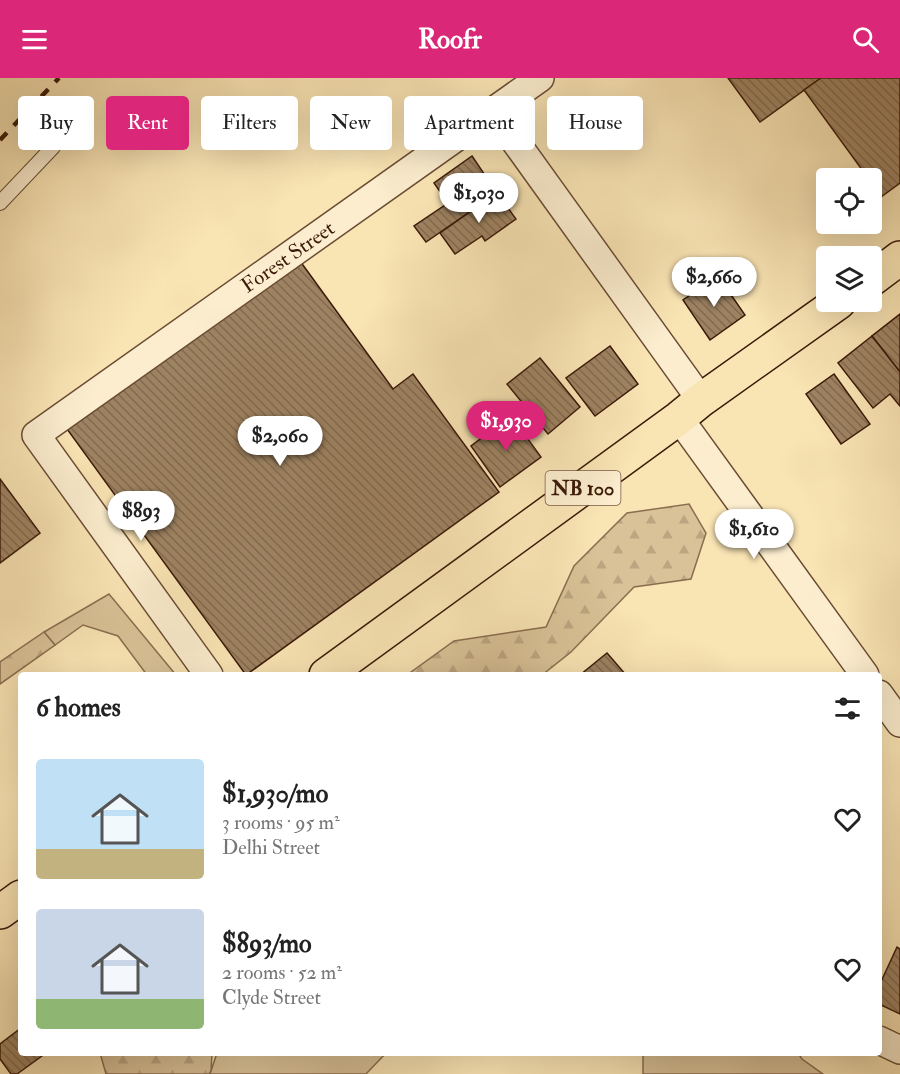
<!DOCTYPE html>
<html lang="en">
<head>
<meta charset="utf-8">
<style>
	body { margin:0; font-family:"IM FELL Double Pica",serif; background:#f6f6f6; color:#222; height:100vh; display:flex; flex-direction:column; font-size:22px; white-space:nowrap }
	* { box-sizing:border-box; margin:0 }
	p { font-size:20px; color:#767676 }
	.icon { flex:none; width:33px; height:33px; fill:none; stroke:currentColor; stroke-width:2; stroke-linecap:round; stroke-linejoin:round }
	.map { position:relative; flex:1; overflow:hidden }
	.details { position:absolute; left:18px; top:594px; width:864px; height:384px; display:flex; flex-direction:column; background:#fff; border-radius:6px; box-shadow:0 6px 24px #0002 }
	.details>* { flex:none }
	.hud { position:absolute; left:18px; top:18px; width:864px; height:54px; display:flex; gap:12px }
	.fabs { position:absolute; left:816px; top:90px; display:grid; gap:12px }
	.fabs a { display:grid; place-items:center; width:66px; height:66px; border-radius:6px; background:#fff; box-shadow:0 6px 24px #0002; font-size:30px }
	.price { position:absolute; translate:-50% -51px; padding:0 14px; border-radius:21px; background:#fff; color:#222; font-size:20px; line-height:39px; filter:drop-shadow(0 2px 3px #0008) }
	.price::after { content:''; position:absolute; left:50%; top:36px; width:18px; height:14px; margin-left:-9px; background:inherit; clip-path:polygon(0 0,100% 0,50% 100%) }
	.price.on { background:#db2777; color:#fff }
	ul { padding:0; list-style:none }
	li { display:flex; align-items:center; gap:18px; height:150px; padding:0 18px }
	li span { display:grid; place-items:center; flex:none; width:168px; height:120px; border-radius:6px; color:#555 }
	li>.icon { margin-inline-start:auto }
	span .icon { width:72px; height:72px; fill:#fffc; stroke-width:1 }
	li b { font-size:26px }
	h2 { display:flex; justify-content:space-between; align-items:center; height:72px; padding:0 18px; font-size:26px }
	.tag { padding:0 21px; border-radius:6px; background:#fff; box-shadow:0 6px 24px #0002; font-size:21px; line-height:54px }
	.tag.on { background:#db2777; color:#fff }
	header { display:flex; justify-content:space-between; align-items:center; height:78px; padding:0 18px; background:#db2777; color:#fff; font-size:27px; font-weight:800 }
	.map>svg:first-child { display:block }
	.green { fill:#d9c297; stroke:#8a6e50; stroke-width:1.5 }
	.forest { fill:url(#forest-firs); stroke:#8a6e50; stroke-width:1.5 }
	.building { fill:url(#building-back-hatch); stroke:#3b1a09; stroke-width:1.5 }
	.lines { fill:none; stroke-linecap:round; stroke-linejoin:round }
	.lane-casing { stroke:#6a4c34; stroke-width:16 }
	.street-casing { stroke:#6a4c34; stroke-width:30 }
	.primary-casing { stroke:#3b1a09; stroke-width:36 }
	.lane { stroke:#fbedce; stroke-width:14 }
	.street { stroke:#fbedce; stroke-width:27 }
	.primary { stroke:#f9e4b4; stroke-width:33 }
	.rail { stroke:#3b1a09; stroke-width:4.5; stroke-dasharray:10 10; stroke-linecap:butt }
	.labels { text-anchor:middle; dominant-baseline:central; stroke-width:4.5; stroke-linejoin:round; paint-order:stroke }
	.shield { fill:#fbedce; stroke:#755944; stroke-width:1.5 }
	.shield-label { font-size:20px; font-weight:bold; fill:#3b1a09 }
	.street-label { font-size:21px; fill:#3b1a09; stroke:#fbedce }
</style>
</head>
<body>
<header><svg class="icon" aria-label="menu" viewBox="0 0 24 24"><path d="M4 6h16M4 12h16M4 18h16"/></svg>Roofr<svg class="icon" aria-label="search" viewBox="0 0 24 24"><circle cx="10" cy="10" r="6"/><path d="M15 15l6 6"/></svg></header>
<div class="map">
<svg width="900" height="996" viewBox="0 0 900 996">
	<defs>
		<pattern id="forest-firs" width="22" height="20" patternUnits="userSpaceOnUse" patternTransform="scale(1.5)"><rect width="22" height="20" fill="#d9c297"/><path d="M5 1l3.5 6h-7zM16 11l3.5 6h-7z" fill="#bba681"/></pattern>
		<pattern id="building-back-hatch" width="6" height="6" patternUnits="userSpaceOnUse" patternTransform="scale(1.5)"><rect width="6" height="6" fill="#9e8362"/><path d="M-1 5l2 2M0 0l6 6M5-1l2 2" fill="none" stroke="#826a4f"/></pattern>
	</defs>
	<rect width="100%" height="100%" fill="#f9e4b4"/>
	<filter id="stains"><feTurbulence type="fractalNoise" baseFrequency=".00333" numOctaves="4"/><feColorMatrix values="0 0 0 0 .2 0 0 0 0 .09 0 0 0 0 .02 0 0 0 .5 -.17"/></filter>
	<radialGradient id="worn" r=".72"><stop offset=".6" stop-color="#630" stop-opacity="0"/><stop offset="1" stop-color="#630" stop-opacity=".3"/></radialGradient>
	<!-- green -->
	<g class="green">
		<polygon points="109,516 176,597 147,597 118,558 83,547 55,567 44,554"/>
		<polygon points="217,975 386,975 366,996 210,996"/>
		<polygon points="643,975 798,975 802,981 823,996 643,996"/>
	</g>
	<!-- forest -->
	<g class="forest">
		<polygon points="689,426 706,455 691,501 634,509 571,574 542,597 407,597 454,563 546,549 574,488 627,435"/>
		<polygon points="44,554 55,567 0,606 0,584"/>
		<polygon points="100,975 212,975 211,993 209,996 106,996"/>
	</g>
	<!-- building -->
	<g class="building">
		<polygon points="728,0 821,0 760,44"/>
		<polygon points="821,0 900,0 900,105 881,119 872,106 872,100 868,100 804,12"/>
		<polygon points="472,78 497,115 426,164 414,148 448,125 434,105"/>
		<polygon points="497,115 516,141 485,163 482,158 455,176 440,155"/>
		<polygon points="300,183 393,311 413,296 499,414 246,597 67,351"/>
		<polygon points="718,198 745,237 710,262 683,222"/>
		<polygon points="900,236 900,294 872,258"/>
		<polygon points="872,258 900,294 900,328 890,316 873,330 838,285"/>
		<polygon points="610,268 638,306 595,338 566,300"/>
		<polygon points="540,280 580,329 548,356 507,306"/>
		<polygon points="834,296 870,346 841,366 806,316"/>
		<polygon points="511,338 541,379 500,409 471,368"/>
		<polygon points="0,401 40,455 0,485"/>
		<polygon points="607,575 626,597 580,597"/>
		<polygon points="897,869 900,871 900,936 879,926 879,908"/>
		<polygon points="21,950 21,975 46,975 17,996 11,996 0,981 0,966"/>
	</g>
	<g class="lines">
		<defs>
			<polyline id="lane" points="0,125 53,69"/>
			<g id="street">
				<polyline points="494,34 701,322"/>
				<polyline points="679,340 865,597"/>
				<polyline points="209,597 36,357 540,0"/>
				<polyline points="879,616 900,645"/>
				<polyline points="879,962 900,972"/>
			</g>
			<g id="primary">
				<polyline points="872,201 900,180"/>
				<polyline points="326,597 679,340 701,322 839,224"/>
				<polyline points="0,834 21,819"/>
			</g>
		</defs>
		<!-- lane casing -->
		<use href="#lane" class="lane-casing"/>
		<!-- street casing -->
		<use href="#street" class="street-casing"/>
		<!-- primary casing -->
		<use href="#primary" class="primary-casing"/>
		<!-- lane -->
		<use href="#lane" class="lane"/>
		<!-- street -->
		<use href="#street" class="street"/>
		<!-- primary -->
		<use href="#primary" class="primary"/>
		<!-- rail -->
		<polyline class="rail" points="0,62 59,0"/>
	</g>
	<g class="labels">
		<!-- shield labels -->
		<rect class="shield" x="545.5" y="393" width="75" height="34" rx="4.5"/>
		<g class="shield-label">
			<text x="583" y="410">NB 100</text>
		</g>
		<!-- street labels -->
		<g class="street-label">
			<text transform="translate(288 179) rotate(-35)">Forest Street</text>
		</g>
	</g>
	<rect width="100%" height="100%" filter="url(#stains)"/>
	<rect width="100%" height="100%" fill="url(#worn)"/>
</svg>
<div class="fabs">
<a><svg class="icon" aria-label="locate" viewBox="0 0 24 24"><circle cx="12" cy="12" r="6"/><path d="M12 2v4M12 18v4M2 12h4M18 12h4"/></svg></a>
<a><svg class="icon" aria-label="layers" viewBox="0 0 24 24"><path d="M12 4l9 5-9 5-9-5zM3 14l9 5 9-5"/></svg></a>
</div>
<b class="price" style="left:479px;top:146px">$1,030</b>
<b class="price" style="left:714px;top:230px">$2,660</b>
<b class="price on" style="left:506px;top:374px">$1,930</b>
<b class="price" style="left:280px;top:389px">$2,060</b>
<b class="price" style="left:141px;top:464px">$893</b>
<b class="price" style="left:754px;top:482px">$1,610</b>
<div class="hud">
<a class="tag">Buy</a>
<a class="tag on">Rent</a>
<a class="tag">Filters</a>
<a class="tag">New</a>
<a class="tag">Apartment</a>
<a class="tag">House</a>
</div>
<section class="details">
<h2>6 homes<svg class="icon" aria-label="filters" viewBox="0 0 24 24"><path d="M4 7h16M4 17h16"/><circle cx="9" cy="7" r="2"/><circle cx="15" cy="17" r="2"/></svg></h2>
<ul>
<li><span style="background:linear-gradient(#bfe0f5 75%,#c2b280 0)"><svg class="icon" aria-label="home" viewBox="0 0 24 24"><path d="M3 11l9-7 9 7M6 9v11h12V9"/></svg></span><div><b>$1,930/mo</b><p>3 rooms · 95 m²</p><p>Delhi Street</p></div><svg class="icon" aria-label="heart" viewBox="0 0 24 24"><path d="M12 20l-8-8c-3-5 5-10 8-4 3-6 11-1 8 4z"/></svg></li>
<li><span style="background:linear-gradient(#c9d6e8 75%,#8fb573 0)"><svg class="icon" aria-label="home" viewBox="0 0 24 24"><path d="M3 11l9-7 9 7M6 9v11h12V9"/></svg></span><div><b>$893/mo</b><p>2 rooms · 52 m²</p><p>Clyde Street</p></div><svg class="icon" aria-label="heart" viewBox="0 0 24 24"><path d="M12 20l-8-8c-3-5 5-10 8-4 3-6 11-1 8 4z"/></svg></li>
</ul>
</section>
</div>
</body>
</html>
